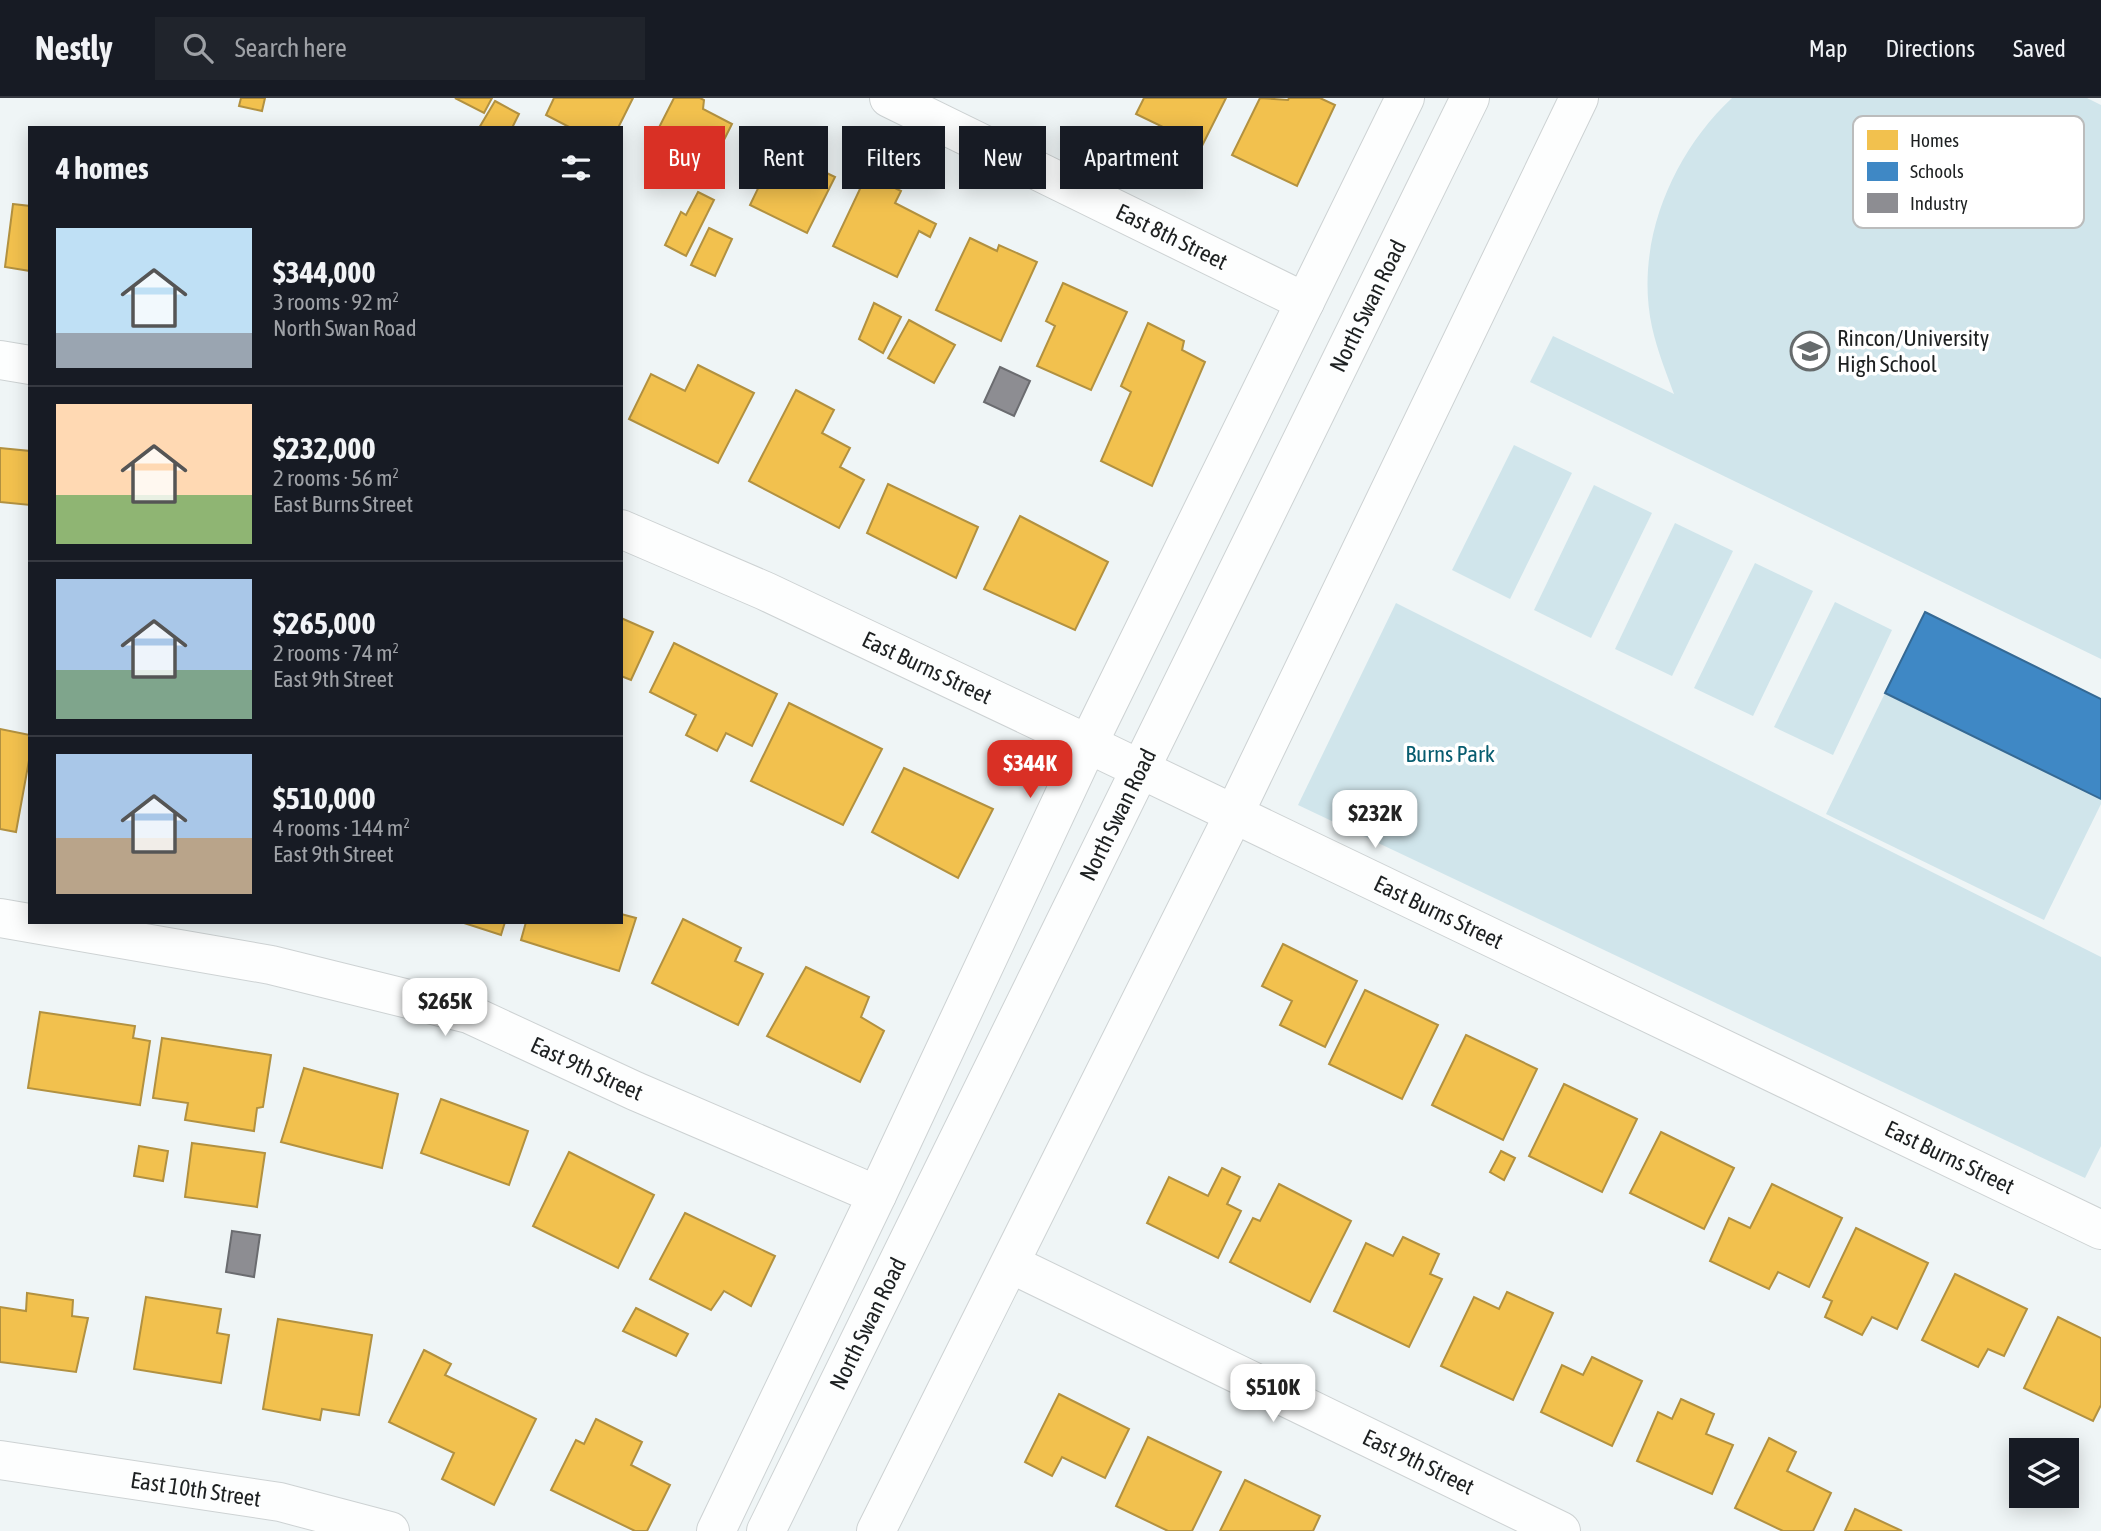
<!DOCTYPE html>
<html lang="en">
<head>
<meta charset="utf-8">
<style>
	body { margin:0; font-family:"Asap Condensed",sans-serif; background:#20242c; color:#f1f3f6; height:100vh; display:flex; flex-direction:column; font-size:26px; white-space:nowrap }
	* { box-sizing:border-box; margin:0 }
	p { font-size:23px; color:#9ea1a6 }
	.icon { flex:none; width:38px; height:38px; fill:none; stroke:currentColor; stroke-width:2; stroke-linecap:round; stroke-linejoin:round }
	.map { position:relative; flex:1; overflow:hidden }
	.sheet { position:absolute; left:28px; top:28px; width:595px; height:798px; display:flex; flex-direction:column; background:#171b24; border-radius:0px; box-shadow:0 4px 18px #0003 }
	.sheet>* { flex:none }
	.banner { position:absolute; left:644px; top:28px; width:665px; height:63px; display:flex; gap:14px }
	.buttons { position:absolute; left:2009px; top:1340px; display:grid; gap:14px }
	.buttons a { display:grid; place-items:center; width:70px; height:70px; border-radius:0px; background:#171b24; box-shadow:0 4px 18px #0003; font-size:35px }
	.price { position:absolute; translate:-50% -60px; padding:0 16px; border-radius:14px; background:#fff; color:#222; font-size:23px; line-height:46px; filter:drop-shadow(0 2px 4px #0008) }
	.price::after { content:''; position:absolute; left:50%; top:42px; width:21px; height:16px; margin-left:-10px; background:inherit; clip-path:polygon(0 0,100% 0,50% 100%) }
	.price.on { background:#d93025; color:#fff }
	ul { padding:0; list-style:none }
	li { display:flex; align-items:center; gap:21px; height:175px; padding:0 28px }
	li+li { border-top:2px solid #363941 }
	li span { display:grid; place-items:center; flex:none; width:196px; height:140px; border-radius:0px; color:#555 }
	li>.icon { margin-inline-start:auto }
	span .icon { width:84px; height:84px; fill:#fffc; stroke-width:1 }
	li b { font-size:30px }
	h2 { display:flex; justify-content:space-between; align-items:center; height:84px; padding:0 28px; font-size:30px }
	.pill { padding:0 24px; border-radius:0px; background:#171b24; box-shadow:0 4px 18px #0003; font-size:24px; line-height:63px }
	.pill.on { background:#d93025; color:#fff }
	header { display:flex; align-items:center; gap:42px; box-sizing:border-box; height:98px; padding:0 35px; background:#171b24; border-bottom:2px solid #363941 }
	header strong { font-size:33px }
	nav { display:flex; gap:38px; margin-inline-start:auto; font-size:24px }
	.search { width:490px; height:63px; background:#20242c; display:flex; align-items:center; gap:18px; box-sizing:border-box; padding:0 24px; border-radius:0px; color:#9ea1a6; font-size:26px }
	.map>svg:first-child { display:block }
	.green { fill:#d0e5eb }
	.homes { fill:#f2c14e; stroke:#b29140; stroke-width:2 }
	.schools { fill:#3f88c5; stroke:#356994; stroke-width:2 }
	.industry { fill:#8d8d92; stroke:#6b6c70; stroke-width:2 }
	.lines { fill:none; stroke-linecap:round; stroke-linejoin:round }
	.street-casing { stroke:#cdd2d3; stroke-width:40 }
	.primary-casing { stroke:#cdd2d3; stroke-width:40 }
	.street { stroke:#fdfefe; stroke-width:38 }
	.primary { stroke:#fdfefe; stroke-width:38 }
	.labels { text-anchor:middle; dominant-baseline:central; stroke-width:7; stroke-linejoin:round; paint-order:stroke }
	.street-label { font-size:23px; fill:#1d2021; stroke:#fff }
	.poi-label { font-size:23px; fill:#1d2021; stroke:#fff; text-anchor:start }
	.park-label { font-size:23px; fill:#075c6f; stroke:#fff }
	.key { fill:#fff; stroke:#bbbcbc; stroke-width:2 }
	.key-label { font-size:19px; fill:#1d2021 }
</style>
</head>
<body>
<header>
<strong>Nestly</strong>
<div class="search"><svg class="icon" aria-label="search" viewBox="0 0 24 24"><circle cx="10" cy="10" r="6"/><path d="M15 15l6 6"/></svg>Search here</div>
<nav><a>Map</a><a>Directions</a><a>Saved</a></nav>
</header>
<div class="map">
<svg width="2101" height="1433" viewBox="0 0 2101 1433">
	<rect width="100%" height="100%" fill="#eff5f6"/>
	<!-- green -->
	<g class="green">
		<path d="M1732,0H2087L2101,7V561L1530,284L1553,238L1674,296C1666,274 1657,252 1652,229C1634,146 1672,56 1732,0Z"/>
		<polygon points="1514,347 1572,375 1510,501 1452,472"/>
		<polygon points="1594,387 1652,415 1591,540 1534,512"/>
		<polygon points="1675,425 1733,453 1672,578 1615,551"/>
		<polygon points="1755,465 1813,493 1753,618 1694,590"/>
		<polygon points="1835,504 1892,532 1833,657 1774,629"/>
		<polygon points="1396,505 2101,859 2101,1048 2085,1080 1298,707"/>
		<polygon points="1885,595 2101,701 2101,706 2044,822 1826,716"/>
	</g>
	<!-- homes -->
	<g class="homes">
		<polygon points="241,0 265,0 262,13 239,8"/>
		<polygon points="455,0 492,0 484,15"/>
		<polygon points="554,0 633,0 618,30 571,30 546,17"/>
		<polygon points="674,0 700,0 704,2 703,11 732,26 703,84 646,55"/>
		<polygon points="1144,0 1226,0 1202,48 1136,16"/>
		<polygon points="1260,0 1288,2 1289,0 1320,0 1335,7 1297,88 1232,57"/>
		<polygon points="495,3 519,16 512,30 479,30"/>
		<polygon points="777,51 835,79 807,135 750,107"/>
		<polygon points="867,76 901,93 895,105 936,126 930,139 919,133 897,179 833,148"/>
		<polygon points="698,94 714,102 686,158 665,147 681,114 686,117"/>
		<polygon points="13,106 30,108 30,173 5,169"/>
		<polygon points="709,130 732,141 715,178 691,167"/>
		<polygon points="970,140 997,153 999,147 1037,164 1001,243 936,212"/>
		<polygon points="1063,185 1127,214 1091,292 1037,268 1055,228 1046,223"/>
		<polygon points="874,205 901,219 883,255 859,241"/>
		<polygon points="909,222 955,247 934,285 888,260"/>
		<polygon points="1148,225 1184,243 1182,252 1205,264 1152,388 1101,363 1131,294 1121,288"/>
		<polygon points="698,267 754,295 718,365 629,321 651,276 685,293"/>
		<polygon points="796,292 834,312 822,335 850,350 840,369 864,382 839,430 749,383"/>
		<polygon points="0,350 30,353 30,407 0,404"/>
		<polygon points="888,386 978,429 956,480 867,435"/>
		<polygon points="1020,418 1108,464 1075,532 984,491"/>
		<polygon points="621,520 653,534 631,582 621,578"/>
		<polygon points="674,545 777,596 752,648 726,635 717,653 686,637 696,617 650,594"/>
		<polygon points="789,605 882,651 843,727 751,683"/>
		<polygon points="0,631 30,637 30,657 16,734 0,731"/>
		<polygon points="904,670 993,711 958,780 872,734"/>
		<polygon points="621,816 636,820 619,873 521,842 526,824 621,824"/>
		<polygon points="683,821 741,850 735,863 763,876 738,927 652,885"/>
		<polygon points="461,824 505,824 501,837"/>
		<polygon points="1283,846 1357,883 1325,949 1280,927 1292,903 1262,888"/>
		<polygon points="806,869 869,899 861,919 884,933 860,984 767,938"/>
		<polygon points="1365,892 1438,927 1402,1001 1329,966"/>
		<polygon points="40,914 135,928 133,940 150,943 140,1007 28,990"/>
		<polygon points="1466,937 1537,971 1503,1042 1432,1007"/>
		<polygon points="162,940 271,957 263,1009 257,1010 254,1033 185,1022 188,1005 153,1000"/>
		<polygon points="304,970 398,996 382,1070 281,1044"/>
		<polygon points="1564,986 1637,1021 1602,1094 1529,1058"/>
		<polygon points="441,1001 528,1033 509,1087 421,1055"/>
		<polygon points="1661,1034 1734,1070 1704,1131 1630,1095"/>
		<polygon points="192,1045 265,1055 257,1109 185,1099"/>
		<polygon points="139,1048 168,1053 163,1083 134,1078"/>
		<polygon points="1501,1053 1515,1060 1504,1082 1490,1074"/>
		<polygon points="569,1054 654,1097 618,1170 533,1128"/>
		<polygon points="1222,1070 1240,1079 1227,1106 1241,1113 1218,1160 1147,1125 1169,1079 1208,1098"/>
		<polygon points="1279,1086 1351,1123 1310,1204 1230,1164 1253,1120 1260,1123"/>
		<polygon points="1772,1086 1842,1120 1809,1189 1778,1174 1769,1191 1710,1163 1729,1120 1750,1130"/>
		<polygon points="685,1115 775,1158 751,1208 724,1193 711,1212 650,1181"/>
		<polygon points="1856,1130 1928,1165 1897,1231 1872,1219 1862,1237 1825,1219 1832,1203 1823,1199"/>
		<polygon points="1403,1139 1439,1156 1430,1176 1442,1181 1409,1249 1334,1213 1366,1145 1393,1158"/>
		<polygon points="1955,1176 2027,1211 2004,1258 1988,1251 1978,1269 1922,1242"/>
		<polygon points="1507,1194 1553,1215 1513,1302 1441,1268 1474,1199 1499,1211"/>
		<polygon points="27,1195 73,1202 72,1218 88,1220 76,1274 0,1264 0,1209 26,1213"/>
		<polygon points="146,1199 221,1211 217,1235 229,1237 221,1285 134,1271"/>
		<polygon points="636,1210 688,1236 676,1258 623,1233"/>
		<polygon points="2058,1219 2101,1240 2101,1307 2093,1323 2024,1290"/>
		<polygon points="278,1221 372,1237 359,1317 322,1311 320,1322 263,1311"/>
		<polygon points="424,1252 451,1266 445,1277 536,1321 494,1407 442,1381 454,1355 389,1324"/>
		<polygon points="1592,1259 1642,1283 1612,1348 1541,1314 1562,1267 1583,1277"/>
		<polygon points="1059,1296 1129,1331 1105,1380 1062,1359 1052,1378 1025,1364"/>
		<polygon points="1681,1301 1714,1316 1706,1336 1733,1347 1712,1396 1637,1363 1658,1314 1672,1321"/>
		<polygon points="596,1321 642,1344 631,1367 670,1387 647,1433 635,1433 551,1392 576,1342 584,1346"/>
		<polygon points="1148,1339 1221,1374 1192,1433 1168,1433 1116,1408"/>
		<polygon points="1769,1340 1796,1354 1787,1373 1831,1395 1813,1433 1783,1433 1735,1410"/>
		<polygon points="1245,1382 1320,1418 1313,1433 1220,1433"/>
		<polygon points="1855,1411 1902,1433 1845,1433"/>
	</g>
	<!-- schools -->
	<polygon class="schools" points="1925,514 2101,601 2101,701 1885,595"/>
	<!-- industry -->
	<g class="industry">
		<polygon points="1000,269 1030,283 1014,318 984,304"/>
		<polygon points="232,1133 260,1137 254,1179 226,1174"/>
	</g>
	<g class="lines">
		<defs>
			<g id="street">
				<path id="s1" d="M889,0L1305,204"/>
				<polyline points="0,262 30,267"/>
				<path id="s2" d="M621,431L765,493L1088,646L2101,1132"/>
				<path id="s3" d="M0,820L271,867L469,916L635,993L877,1097"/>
				<path id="s4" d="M1011,1166L1561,1433"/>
				<path id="s5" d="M0,1362L280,1404L390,1433"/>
				<polyline points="716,1433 877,1097 1088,646 1405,0"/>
			</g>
			<g id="primary">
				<path id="s6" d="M766,1433L1470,0"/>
				<polyline points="876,1433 1233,718 1579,0"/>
			</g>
		</defs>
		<!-- street casing -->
		<use href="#street" class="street-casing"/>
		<!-- primary casing -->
		<use href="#primary" class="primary-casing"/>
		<!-- street -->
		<use href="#street" class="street"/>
		<!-- primary -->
		<use href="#primary" class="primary"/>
	</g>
	<!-- icons -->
	<defs>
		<symbol id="school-ring" viewBox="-11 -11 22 22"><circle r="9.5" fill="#fff" stroke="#666b6c" stroke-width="1.5"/><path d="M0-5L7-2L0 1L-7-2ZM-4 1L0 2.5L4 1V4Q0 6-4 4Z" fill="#666b6c"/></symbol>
	</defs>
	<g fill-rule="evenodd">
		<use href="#school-ring" x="1788" y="231" width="44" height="44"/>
	</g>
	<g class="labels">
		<!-- street labels -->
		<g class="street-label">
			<text stroke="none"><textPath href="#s1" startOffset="315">East 8th Street</textPath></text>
			<text stroke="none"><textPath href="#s6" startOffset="1365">North Swan Road</textPath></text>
			<text stroke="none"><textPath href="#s2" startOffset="336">East Burns Street</textPath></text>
			<text stroke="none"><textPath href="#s6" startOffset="798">North Swan Road</textPath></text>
			<text stroke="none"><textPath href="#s2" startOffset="903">East Burns Street</textPath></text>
			<text stroke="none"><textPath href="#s3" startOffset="609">East 9th Street</textPath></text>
			<text stroke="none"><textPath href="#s2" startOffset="1470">East Burns Street</textPath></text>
			<text stroke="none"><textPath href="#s6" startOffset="231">North Swan Road</textPath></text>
			<text stroke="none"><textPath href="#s4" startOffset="453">East 9th Street</textPath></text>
			<text stroke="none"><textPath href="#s5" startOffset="198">East 10th Street</textPath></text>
		</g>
		<!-- poi labels -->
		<g class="poi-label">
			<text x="1837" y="240">Rincon/University<tspan x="1837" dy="26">High School</tspan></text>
		</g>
		<!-- park labels -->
		<g class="park-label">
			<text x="1450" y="656">Burns Park</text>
		</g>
	</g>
	<!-- legend -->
	<rect x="1853" y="18" width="231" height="112" rx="10" class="key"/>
	<rect x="1867" y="32" width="31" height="20" fill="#f2c14e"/>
	<rect x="1867" y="64" width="31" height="19" fill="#3f88c5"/>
	<rect x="1867" y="95" width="31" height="20" fill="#8d8d92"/>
	<g class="key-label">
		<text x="1910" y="49">Homes</text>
		<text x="1910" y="80">Schools</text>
		<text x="1910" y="112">Industry</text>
	</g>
</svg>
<div class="buttons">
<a><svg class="icon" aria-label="layers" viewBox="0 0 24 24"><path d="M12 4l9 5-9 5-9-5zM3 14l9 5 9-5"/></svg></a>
</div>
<b class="price on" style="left:1030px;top:702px">$344K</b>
<b class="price" style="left:1375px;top:752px">$232K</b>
<b class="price" style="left:445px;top:940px">$265K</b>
<b class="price" style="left:1273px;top:1326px">$510K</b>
<div class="banner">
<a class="pill on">Buy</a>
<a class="pill">Rent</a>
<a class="pill">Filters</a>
<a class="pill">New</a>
<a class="pill">Apartment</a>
</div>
<section class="sheet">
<h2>4 homes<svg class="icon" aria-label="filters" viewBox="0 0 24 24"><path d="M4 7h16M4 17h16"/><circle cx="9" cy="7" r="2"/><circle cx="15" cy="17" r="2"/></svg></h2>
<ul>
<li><span style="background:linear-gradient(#bfe0f5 75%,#9aa5b1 0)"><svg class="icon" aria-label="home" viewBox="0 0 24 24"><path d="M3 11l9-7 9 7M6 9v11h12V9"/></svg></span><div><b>$344,000</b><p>3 rooms · 92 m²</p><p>North Swan Road</p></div></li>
<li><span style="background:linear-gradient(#ffd9b3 65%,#8fb573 0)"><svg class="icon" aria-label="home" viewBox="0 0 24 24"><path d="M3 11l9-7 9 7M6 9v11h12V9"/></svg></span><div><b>$232,000</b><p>2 rooms · 56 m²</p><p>East Burns Street</p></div></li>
<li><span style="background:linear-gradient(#a9c7e8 65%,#7fa58c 0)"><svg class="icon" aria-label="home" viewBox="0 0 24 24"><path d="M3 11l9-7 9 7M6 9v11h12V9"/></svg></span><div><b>$265,000</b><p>2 rooms · 74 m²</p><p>East 9th Street</p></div></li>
<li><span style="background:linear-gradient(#a9c7e8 60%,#b9a48a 0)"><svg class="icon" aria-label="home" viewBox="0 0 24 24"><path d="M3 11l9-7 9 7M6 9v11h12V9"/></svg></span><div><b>$510,000</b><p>4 rooms · 144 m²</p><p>East 9th Street</p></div></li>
</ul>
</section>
</div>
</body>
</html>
